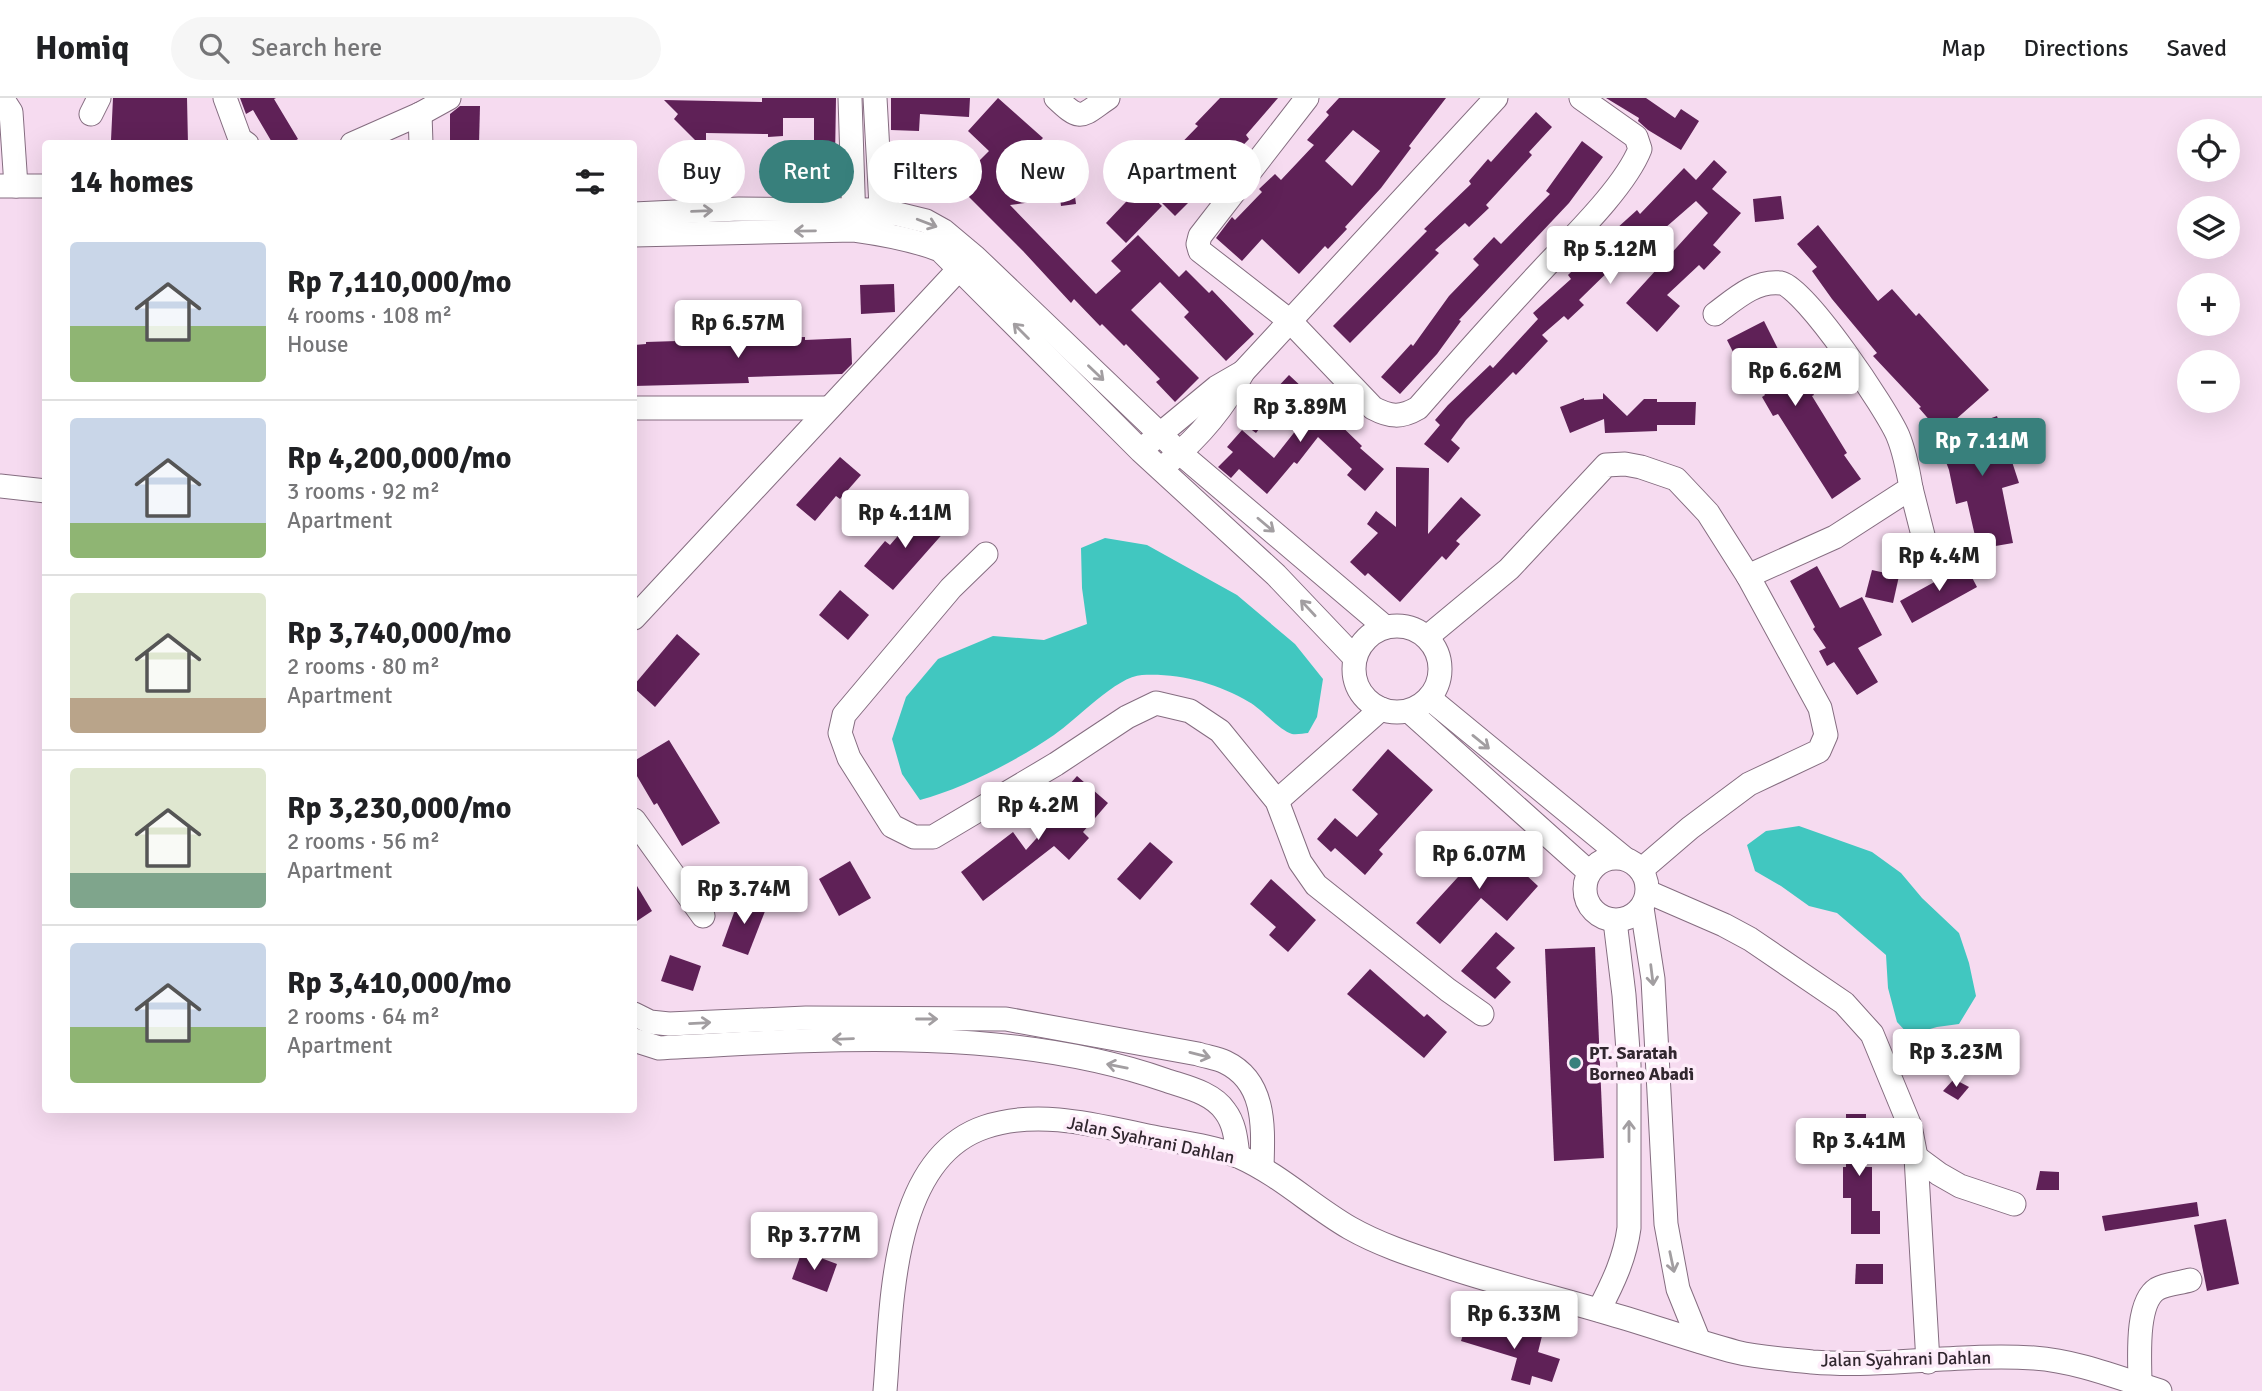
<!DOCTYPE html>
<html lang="en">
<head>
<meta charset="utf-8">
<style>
	body { margin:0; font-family:Signika,sans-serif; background:#f6f6f6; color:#202124; height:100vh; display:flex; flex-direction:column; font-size:26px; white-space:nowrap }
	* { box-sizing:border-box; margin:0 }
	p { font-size:23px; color:#757577 }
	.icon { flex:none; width:38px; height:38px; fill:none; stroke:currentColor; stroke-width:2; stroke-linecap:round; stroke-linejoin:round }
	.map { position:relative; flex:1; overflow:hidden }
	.side { position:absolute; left:42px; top:42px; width:595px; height:973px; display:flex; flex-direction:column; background:#fff; border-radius:7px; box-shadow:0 7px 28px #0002 }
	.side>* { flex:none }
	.top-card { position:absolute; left:658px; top:42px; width:665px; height:63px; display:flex; gap:14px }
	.fabs { position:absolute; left:2177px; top:21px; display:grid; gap:14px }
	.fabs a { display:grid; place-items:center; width:63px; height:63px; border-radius:50%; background:#fff; box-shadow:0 7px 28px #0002; font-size:35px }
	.price { position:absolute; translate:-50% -60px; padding:0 16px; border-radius:7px; background:#fff; color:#222; font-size:23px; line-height:46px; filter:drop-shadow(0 2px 4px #0008) }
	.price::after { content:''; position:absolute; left:50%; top:42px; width:21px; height:16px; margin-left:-10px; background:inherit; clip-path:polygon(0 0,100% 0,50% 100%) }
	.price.active { background:#38807c; color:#fff }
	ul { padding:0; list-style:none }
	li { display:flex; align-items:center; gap:21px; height:175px; padding:0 28px }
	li+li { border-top:2px solid #e0e0e0 }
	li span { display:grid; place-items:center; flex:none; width:196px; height:140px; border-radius:7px; color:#555 }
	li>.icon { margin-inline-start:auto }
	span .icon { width:84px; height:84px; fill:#fffc; stroke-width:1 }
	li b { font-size:30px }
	h2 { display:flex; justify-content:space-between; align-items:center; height:84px; padding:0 28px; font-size:30px }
	.chip { padding:0 24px; border-radius:32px; background:#fff; box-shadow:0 7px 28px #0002; font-size:24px; line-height:63px }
	.chip.active { background:#38807c; color:#fff }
	header { display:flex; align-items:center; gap:42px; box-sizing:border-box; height:98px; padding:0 35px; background:#fff; border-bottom:2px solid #e0e0e0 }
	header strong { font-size:33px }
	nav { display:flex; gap:38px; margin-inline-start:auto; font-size:24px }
	.search { width:490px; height:63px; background:#f6f6f6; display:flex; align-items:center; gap:18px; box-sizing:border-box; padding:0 24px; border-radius:38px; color:#757577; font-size:26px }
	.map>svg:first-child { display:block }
	.water { fill:#41c7c0 }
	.building { fill:#5f2157; fill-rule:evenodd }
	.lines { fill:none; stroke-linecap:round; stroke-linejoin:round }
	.minor-casing { stroke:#856d80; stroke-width:25 }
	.minor { stroke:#fff; stroke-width:23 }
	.oneway { stroke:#a29ea1 }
	.poi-dot { fill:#38807c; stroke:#fdecf9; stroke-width:2.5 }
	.labels { text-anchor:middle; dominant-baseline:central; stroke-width:7; stroke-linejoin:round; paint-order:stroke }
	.poi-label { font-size:18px; font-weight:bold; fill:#31272f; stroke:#fdecf9; text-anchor:start }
	.street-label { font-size:18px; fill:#31272f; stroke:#fdecf9 }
</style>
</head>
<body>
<header>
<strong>Homiq</strong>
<div class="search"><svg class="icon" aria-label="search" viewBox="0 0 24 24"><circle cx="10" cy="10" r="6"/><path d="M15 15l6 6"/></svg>Search here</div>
<nav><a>Map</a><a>Directions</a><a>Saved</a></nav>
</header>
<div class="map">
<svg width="2262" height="1293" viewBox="0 0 2262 1293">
	<rect width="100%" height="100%" fill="#f6dbf0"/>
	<!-- water -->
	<g class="water">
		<path d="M1105,440L1147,447L1237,497L1295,546L1323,581L1317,619L1308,635C1304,635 1297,637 1292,636C1279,632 1262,611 1249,604C1217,585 1179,575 1142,577C1117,578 1076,622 1054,637C1018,662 962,691 920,702L902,676L892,641L906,599L938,561L993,538L1044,542L1087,526L1082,490L1081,450Z"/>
		<polygon points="1799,728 1872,754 1901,775 1922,800 1959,835 1969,865 1976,898 1959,926 1937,929 1909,937 1897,924 1888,890 1886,857 1837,815 1809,808 1781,788 1755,773 1747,747 1766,733"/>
	</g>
	<!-- building -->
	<g class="building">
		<polygon points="113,0 187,0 188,46 150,46 150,42 111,42"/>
		<polygon points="240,0 276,0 274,1 298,41 290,46 273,46 253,12 246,16"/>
		<polygon points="762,0 836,0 835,61 838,61 839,79 837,79 836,91 810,90 810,79 798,79 798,60 814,61 814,20 783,20 783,38 768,39 768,36 706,35 706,53 674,21 678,16 664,2 762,4"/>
		<polygon points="891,0 970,0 969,19 920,16 919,33 891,32"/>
		<polygon points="998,0 1043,40 1032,51 1051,72 1071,69 1076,106 1061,108 1060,100 1010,107 1096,196 1121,173 1111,163 1138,137 1179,179 1186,172 1209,195 1212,192 1254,236 1226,263 1184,219 1189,214 1160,184 1131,212 1199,280 1175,304 1156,284 1160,281 1126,246 1124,248 1102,226 1100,228 1074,201 1071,205 1023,153 956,86 989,53 968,33"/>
		<polygon points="1220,0 1278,0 1246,37 1249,41 1231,60 1227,57 1190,97 1193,100 1175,118 1155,98 1174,78 1161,66 1198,28 1195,26"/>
		<path d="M1339,0H1446L1409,48L1411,50L1381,90L1345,129L1347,131L1328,151L1325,148L1299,176L1262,141L1242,163L1216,140L1232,119L1235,122L1262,94L1259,91L1275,76L1281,82L1314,47L1307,42L1329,17L1326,14ZM1353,32L1380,53L1352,88L1325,63Z"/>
		<polygon points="1606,0 1646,0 1675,20 1681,11 1699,23 1681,52 1648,32 1638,23 1639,20"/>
		<polygon points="460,8 480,8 479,46 450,46 450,16"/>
		<polygon points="1536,14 1552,29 1529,54 1532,57 1486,107 1489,110 1469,129 1465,125 1435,152 1439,155 1350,245 1333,228 1427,133 1424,131 1471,86 1469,83 1488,61 1491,64"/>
		<polygon points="1582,43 1603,59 1569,105 1459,222 1461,223 1437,256 1400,296 1381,279 1411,246 1413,248 1449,198 1479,167 1473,161 1494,139 1501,146 1550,96 1546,93"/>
		<polygon points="915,57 943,58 942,85 914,84"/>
		<polygon points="1714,62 1727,74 1712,91 1741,115 1713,147 1721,154 1704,172 1699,167 1667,197 1680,208 1657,234 1626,205 1708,115 1696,103 1626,164 1622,160 1579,202 1584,207 1568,222 1564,218 1542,237 1548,243 1516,277 1513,274 1466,322 1451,342 1460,350 1448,365 1424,346 1440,327 1435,322 1448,307 1490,267 1493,270 1538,221 1533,215 1571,181 1568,177 1605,141 1637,112 1640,116 1684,70 1696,82"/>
		<polygon points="695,66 726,66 726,90 696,90"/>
		<polygon points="1141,88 1162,108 1126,145 1106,125"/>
		<polygon points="1781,98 1784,121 1755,124 1753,101"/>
		<polygon points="1818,127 1878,203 1892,191 1916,218 1919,215 1989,292 1937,338 1932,325 1919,310 1921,309 1873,258 1877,255 1832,201 1812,173 1817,169 1797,146"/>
		<polygon points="894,186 895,214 861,216 860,187"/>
		<polygon points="1764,223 1778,251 1780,250 1799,280 1804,277 1814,297 1812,298 1847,355 1844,357 1861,381 1832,401 1778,316 1773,318 1762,299 1765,297 1743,261 1738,264 1727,242"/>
		<polygon points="805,239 805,242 851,240 852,266 842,276 748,279 749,285 634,288 634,247 646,246 646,244"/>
		<polygon points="1289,277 1332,317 1331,318 1362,348 1360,350 1384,371 1365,393 1347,377 1352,371 1318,339 1297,366 1294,364 1267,396 1239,371 1231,380 1218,369 1233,354 1227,349 1242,332 1274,360 1304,322 1273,294"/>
		<polygon points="1603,295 1627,318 1644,301 1657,301 1657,304 1696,304 1695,327 1657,327 1657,333 1605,335 1604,321 1570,335 1560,309 1584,300 1584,302 1603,301"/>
		<polygon points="1256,304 1271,315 1256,335 1241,324"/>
		<polygon points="1997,318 2019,385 2002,390 2013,445 1978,451 1967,403 1956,406 1949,372 1937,340"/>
		<polygon points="840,359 861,377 840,401 836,398 815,423 796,407"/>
		<polygon points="1396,369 1429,370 1428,436 1461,399 1481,417 1456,443 1460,446 1446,462 1442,458 1400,504 1368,475 1365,478 1350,464 1378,435 1367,426 1376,413 1396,429"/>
		<polygon points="921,411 946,432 893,492 864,468 885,443 890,447"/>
		<polygon points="1964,464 1977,489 1912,525 1900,503 1947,477 1945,474"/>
		<polygon points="1817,468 1840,510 1862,499 1882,537 1858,550 1878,584 1857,597 1834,564 1827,568 1819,553 1826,550 1813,531 1815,529 1790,483"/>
		<polygon points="1872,472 1899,478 1893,505 1865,499"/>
		<polygon points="840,492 869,517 848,542 819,517"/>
		<polygon points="677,536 700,556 655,609 634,590 634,587"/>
		<polygon points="669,642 720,725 682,748 657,705 654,707 634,673 634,663"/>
		<polygon points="1388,651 1433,692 1379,752 1383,756 1365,777 1335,750 1331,754 1317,741 1335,720 1357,739 1378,716 1352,692"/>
		<polygon points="1077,678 1108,705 1083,734 1089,740 1069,762 1054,748 983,803 961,774 1013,734 1026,752 1069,704 1060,697"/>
		<polygon points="1486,740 1538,788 1507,823 1481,800 1440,846 1416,825 1458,779 1454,775"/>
		<polygon points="1150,744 1173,764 1140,802 1117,781"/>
		<polygon points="850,763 871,800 839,818 819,781"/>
		<polygon points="1271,781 1316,822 1288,854 1269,837 1276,829 1250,806"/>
		<polygon points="634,783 652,813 634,825"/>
		<polygon points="740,798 767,808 748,857 722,848"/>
		<polygon points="1496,834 1515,850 1496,870 1511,884 1495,901 1461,873"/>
		<polygon points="1595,849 1604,1060 1554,1063 1545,851"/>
		<polygon points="670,857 701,868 693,893 661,883"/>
		<polygon points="1370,871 1424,919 1427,916 1447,934 1424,960 1347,896"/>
		<polygon points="1954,981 1969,989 1958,1002 1943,993"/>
		<polygon points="1846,1016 1866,1016 1866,1069 1872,1069 1872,1113 1880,1113 1880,1136 1851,1136 1851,1100 1843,1100 1843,1069 1846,1069"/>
		<polygon points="2040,1073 2059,1074 2059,1092 2036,1092"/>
		<polygon points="2197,1104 2199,1118 2105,1133 2102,1118"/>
		<polygon points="2226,1121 2239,1186 2207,1193 2194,1127"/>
		<polygon points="802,1153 837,1166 827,1194 792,1181"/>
		<polygon points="1856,1166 1883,1166 1883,1186 1855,1186"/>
		<polygon points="1468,1221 1522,1238 1523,1233 1542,1238 1538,1254 1560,1261 1552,1284 1532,1278 1530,1287 1511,1282 1517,1260 1461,1243"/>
	</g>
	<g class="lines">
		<defs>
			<g id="minor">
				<polyline points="2,0 11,14 16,88"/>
				<polyline points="225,0 240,41 247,46"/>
				<polyline points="850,0 854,125"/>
				<polyline points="875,0 882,126"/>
				<path d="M1056,0C1082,25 1081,18 1108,0"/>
				<path d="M1307,0L1200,138L1198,146L1200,153L1290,223L1373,310C1390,319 1401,320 1418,310C1459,263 1500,217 1543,171C1572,140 1625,89 1640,51L1636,39L1581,0"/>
				<polyline points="91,16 99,0"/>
				<polyline points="420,16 421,46"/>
				<polyline points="352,46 420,16 449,0"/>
				<polyline points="0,88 46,88"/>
				<polyline points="634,116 739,111 881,112 926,123 944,133 975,159 1180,355 1385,529"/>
				<path d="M634,137L854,132C883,136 912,141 940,152L1141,353L1276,477L1355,560"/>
				<polyline points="634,310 829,310"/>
				<polyline points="1148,346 1217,289 1243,274"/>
				<path d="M1169,364C1199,339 1225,308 1243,274L1496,0"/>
				<polyline points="0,388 46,393"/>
				<polyline points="1911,390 1926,449"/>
				<polyline points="986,456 951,490 844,617 840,635 849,660 892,728 914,739 933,739 1056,666 1127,619 1156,605 1190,613 1220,633 1277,703 1300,764 1316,787 1448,892 1482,916"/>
				<polyline points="634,520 959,171"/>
				<circle cx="1397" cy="571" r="43"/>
				<polyline points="1427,539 1509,471 1606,367 1625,366 1641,369 1676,381 1708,415 1748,478"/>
				<polyline points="1429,600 1624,760"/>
				<polyline points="1409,613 1589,774"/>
				<polyline points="1277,703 1381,611"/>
				<polyline points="634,722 703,818"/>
				<circle cx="1616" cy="791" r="31"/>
				<path d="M1641,772L1690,730L1749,686L1819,653L1826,637L1820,610L1748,478L1835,439L1911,390C1908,372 1905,355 1898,338C1887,312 1805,189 1781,185C1755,182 1735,201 1715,216"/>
				<polyline points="1648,794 1724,827 1750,841 1844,905 1872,936 1910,1028 1916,1059 1928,1264"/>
				<polyline points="1642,810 1653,881 1666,1126 1678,1191 1699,1243"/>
				<path d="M634,916L650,924L669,926L806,920L1006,921L1198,956C1207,959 1217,960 1225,964C1267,984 1263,1031 1262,1070"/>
				<path d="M634,942L659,950C822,941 1008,927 1165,982C1185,989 1212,994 1225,1013C1235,1026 1236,1042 1238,1058"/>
				<polyline points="1916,1059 1939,1076 1960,1088 2014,1106"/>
				<path d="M1599,1212C1613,1185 1625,1160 1629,1130V967L1624,897L1615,823"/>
				<path d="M2140,1286C2140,1263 2135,1205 2157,1191C2166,1186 2180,1185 2190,1182"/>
				<path d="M885,1293C892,1212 889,1061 985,1029C1041,1010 1103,1029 1158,1040C1185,1045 1215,1049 1240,1059C1280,1077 1312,1108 1350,1130C1378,1146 1411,1157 1442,1167C1497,1186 1555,1199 1611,1216C1653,1228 1694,1243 1736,1254C1760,1260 1787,1261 1812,1264C1886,1270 1960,1255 2034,1260C2077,1263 2119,1280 2160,1293"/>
			</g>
		</defs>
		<!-- minor casing -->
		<use href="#minor" class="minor-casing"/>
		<!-- minor -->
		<use href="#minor" class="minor"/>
	</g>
	<!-- one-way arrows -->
	<defs><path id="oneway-shaft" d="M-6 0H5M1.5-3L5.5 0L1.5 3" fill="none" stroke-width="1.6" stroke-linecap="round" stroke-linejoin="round" transform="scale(1.75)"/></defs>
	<g class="oneway">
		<use href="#oneway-shaft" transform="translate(702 113) rotate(-2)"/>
		<use href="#oneway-shaft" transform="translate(927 125) rotate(21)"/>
		<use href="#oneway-shaft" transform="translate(805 133) rotate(179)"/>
		<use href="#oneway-shaft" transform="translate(1021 233) rotate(-135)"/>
		<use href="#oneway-shaft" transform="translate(1096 275) rotate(44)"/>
		<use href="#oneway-shaft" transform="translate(1266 427) rotate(40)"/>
		<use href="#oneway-shaft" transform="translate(1308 510) rotate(-133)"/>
		<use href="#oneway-shaft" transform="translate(1481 644) rotate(39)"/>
		<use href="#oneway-shaft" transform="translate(1652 877) rotate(83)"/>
		<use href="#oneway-shaft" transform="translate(927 921)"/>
		<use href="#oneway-shaft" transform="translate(700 925) rotate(-3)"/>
		<use href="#oneway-shaft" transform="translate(843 941) rotate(178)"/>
		<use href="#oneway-shaft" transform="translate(1200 957) rotate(14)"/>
		<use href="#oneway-shaft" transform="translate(1117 968) rotate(-169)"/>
		<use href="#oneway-shaft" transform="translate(1629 1033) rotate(-90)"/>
		<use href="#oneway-shaft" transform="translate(1672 1164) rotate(78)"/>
	</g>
	<!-- markers -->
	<circle class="poi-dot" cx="1575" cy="965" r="7"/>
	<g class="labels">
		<!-- poi labels -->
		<g class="poi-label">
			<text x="1589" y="955">PT. Saratah<tspan x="1589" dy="21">Borneo Abadi</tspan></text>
		</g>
		<!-- street labels -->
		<g class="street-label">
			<text transform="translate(1151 1042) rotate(12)">Jalan Syahrani Dahlan</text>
			<text transform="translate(1906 1261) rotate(-1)">Jalan Syahrani Dahlan</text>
		</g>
	</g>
</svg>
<div class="fabs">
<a><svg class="icon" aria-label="locate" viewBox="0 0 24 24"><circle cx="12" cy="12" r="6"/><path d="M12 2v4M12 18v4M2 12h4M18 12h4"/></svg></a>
<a><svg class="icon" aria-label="layers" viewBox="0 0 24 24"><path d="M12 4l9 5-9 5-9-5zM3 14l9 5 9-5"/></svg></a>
<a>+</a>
<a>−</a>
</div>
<b class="price" style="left:1610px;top:188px">Rp 5.12M</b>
<b class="price" style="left:738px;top:262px">Rp 6.57M</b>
<b class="price" style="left:1795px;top:310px">Rp 6.62M</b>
<b class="price" style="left:1300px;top:346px">Rp 3.89M</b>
<b class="price active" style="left:1982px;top:380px">Rp 7.11M</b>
<b class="price" style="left:905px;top:452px">Rp 4.11M</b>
<b class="price" style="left:1939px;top:495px">Rp 4.4M</b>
<b class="price" style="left:1038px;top:744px">Rp 4.2M</b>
<b class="price" style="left:1479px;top:793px">Rp 6.07M</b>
<b class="price" style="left:744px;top:828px">Rp 3.74M</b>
<b class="price" style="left:1956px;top:991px">Rp 3.23M</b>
<b class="price" style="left:1859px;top:1080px">Rp 3.41M</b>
<b class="price" style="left:814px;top:1174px">Rp 3.77M</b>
<b class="price" style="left:1514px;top:1253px">Rp 6.33M</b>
<div class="top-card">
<a class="chip">Buy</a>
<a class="chip active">Rent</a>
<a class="chip">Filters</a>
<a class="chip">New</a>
<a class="chip">Apartment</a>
</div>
<section class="side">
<h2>14 homes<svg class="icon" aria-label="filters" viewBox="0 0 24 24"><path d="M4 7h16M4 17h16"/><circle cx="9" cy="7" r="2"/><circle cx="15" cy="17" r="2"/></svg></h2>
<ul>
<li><span style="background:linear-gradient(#c9d6e8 60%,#8fb573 0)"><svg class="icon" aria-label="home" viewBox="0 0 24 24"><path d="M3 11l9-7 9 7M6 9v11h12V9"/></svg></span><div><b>Rp 7,110,000/mo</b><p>4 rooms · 108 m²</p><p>House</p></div></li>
<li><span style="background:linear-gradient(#c9d6e8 75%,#8fb573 0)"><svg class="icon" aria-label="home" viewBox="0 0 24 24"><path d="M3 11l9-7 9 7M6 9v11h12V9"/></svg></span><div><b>Rp 4,200,000/mo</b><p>3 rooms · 92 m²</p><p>Apartment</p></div></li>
<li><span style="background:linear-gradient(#dfe7d0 75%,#b9a48a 0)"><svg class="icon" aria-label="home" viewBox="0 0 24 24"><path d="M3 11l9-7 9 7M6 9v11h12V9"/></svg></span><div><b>Rp 3,740,000/mo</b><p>2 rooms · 80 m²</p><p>Apartment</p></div></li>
<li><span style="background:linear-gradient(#dfe7d0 75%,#7fa58c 0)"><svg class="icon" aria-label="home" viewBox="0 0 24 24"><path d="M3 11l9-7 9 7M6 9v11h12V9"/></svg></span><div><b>Rp 3,230,000/mo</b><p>2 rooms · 56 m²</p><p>Apartment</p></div></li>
<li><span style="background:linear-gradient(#c9d6e8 60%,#8fb573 0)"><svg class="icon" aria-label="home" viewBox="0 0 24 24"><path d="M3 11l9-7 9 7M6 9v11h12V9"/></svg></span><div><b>Rp 3,410,000/mo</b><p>2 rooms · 64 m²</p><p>Apartment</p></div></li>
</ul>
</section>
</div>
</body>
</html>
